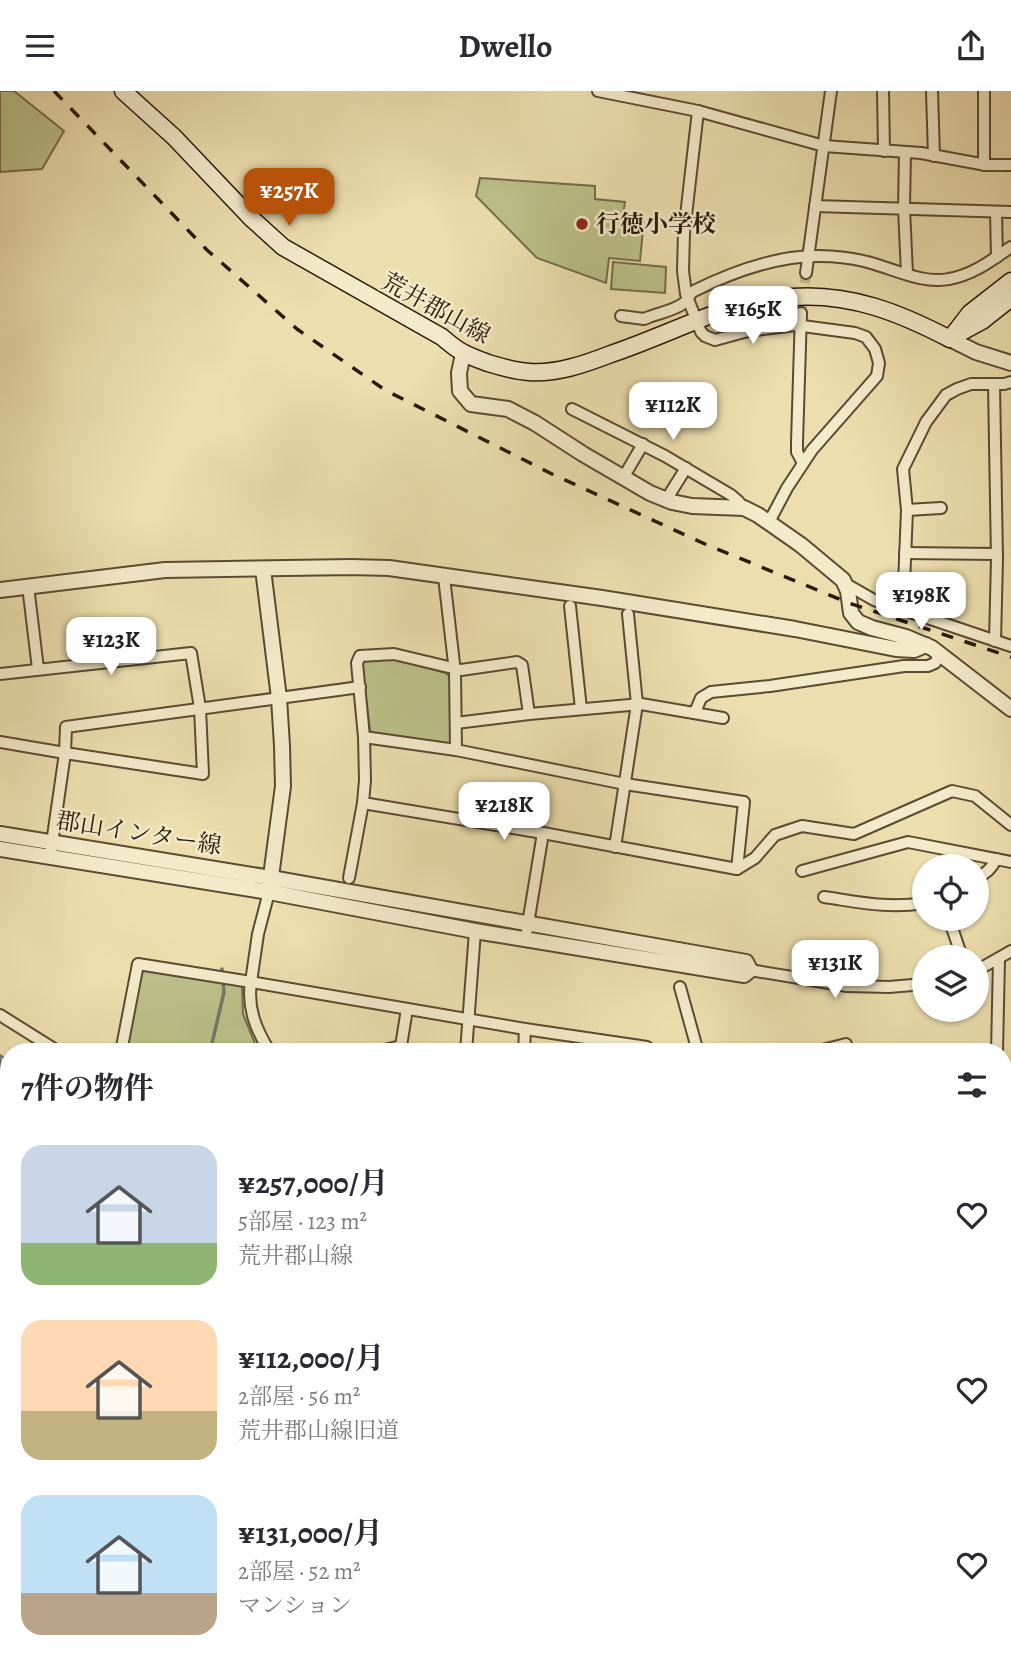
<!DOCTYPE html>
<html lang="ja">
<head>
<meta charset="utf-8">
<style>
	body { margin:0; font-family:Alegreya,"Noto Serif JP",serif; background:#f2f2f3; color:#2b2b33; height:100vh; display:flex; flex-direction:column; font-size:26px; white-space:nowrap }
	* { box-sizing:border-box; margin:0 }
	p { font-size:23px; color:#7c7c81 }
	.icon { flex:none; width:38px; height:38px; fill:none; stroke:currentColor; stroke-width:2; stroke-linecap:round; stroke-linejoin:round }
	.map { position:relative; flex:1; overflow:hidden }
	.panel { position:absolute; left:0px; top:952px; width:1012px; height:623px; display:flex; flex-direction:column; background:#fff; border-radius:28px 28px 0 0; box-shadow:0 2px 5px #0004 }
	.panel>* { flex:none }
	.controls { position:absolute; left:912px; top:763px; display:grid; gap:14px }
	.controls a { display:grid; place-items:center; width:77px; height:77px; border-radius:50%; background:#fff; box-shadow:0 2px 5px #0004; font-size:35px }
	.price { position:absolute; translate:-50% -60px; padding:0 16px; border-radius:14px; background:#fff; color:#222; font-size:23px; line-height:46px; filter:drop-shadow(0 2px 4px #0008) }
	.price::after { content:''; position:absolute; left:50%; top:42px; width:21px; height:16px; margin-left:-10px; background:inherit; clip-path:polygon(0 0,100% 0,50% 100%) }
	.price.current { background:#b45309; color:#fff }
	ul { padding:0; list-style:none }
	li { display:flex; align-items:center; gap:21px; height:175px; padding:0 21px }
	li span { display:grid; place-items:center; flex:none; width:196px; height:140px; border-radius:21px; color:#555 }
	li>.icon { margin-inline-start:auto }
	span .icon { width:84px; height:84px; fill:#fffc; stroke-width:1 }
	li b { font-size:30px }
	h2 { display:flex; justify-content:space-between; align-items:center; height:84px; padding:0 21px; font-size:30px }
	header { display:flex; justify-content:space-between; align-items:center; height:91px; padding:0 21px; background:#fff; font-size:32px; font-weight:600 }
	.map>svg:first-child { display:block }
	.green { fill:#bbc088; stroke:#736c48; stroke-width:2 }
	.water { fill:#9abda4; stroke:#6e7b66; stroke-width:2 }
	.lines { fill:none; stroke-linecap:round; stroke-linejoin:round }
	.stream { stroke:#6e7b66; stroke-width:3.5 }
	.minor-tunnel { stroke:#c5b68c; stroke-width:10; stroke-dasharray:10 5; stroke-linecap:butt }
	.minor-casing { stroke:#5b4a32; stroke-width:14 }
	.tertiary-casing { stroke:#5b4a32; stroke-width:18 }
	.secondary-casing { stroke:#2b1809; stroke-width:19 }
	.minor { stroke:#f3eaca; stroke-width:10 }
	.tertiary { stroke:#f3eaca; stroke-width:14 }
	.secondary { stroke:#f3eaca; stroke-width:16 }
	.rail { stroke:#2b1809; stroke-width:3.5; stroke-dasharray:12 12; stroke-linecap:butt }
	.poi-dot { fill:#8f2418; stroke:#f3eaca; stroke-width:2.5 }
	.labels { text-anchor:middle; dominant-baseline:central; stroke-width:5; stroke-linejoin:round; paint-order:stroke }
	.poi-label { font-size:24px; font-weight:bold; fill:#2b1809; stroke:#f3eaca; text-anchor:start }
	.street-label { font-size:24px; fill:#2b1809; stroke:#f3eaca }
</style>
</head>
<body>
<header><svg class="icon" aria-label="menu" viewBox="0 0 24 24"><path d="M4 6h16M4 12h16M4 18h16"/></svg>Dwello<svg class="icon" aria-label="share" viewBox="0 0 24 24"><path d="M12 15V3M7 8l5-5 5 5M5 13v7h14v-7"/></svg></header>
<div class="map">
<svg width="1011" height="1575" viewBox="0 0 1011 1575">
	<rect width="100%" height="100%" fill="#ecdead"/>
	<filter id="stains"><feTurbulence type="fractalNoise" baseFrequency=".00286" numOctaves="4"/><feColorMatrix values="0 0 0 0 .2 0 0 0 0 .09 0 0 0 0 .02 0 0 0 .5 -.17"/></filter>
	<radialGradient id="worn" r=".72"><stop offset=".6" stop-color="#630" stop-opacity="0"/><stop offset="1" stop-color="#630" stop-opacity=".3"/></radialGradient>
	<!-- green -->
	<g class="green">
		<polygon points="0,0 14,0 64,40 42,78 0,81"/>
		<polygon points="480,87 595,95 595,108 625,111 623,126 644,127 640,170 609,167 606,192 537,167 476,105"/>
		<polygon points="613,171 666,176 665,202 611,198"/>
		<polygon points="366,567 394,568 446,582 450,586 451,651 448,656 373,643 370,639 361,571"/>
		<polygon points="140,876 242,893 243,923 256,955 202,961 126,961"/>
	</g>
	<!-- water -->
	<polygon class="water" points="0,964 9,970 9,1009 0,1004"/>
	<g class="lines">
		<!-- stream -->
		<polyline class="stream" points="210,961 224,901 222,878"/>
		<!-- minor-tunnel -->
		<polyline class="minor-tunnel" points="801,222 806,182"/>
		<defs>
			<g id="minor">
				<polyline points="598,0 698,20 824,55 921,62 986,74 1011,74"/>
				<polyline points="883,0 884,60"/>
				<polyline points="932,0 934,65"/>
				<polyline points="984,0 984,74"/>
				<polyline points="698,20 684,142 683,180 686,203 701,241 705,245 715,249 748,240 795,234 855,242 866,246 875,258 879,272 877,285 812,359 787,397 769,431"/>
				<polyline points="905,61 904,117 907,183"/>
				<polyline points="815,115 1011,121"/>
				<polyline points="996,121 997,166"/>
				<polyline points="806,182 831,0"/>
				<polyline points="801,222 797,351 797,361 803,372"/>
				<path d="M621,225L644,228L649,226C660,222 675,219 684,212C689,208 688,203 694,200C724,185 758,172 791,167C816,163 847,165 871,172C896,179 923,193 949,188C973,184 992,169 1011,156"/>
				<polyline points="994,293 997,468 995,550"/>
				<polyline points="572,318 665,365 731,404 738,410 744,417"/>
				<polyline points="623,387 643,353"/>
				<polyline points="666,409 686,377"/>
				<polyline points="907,419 941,417"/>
				<polyline points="905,462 997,463"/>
				<polyline points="444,486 455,581 456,659 625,693 744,711 737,778"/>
				<polyline points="846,493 874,509 1011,555"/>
				<polyline points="28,495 38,578"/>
				<polyline points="570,515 581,618"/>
				<polyline points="903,518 907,419 903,378 926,331 946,304 957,298 971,293 1004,293 1011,291"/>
				<polyline points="0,583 191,562 200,617 203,683 65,662 0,651"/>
				<polyline points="695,621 701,607 711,601 770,595 904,575 928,575 935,572 940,563"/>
				<polyline points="456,632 529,623 641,613 723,627"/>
				<polyline points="364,646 365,689 363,712 543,742 737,778 755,767 775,744 802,735 854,743 952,700 975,705 1011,734"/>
				<polyline points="456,659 364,646 357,572 360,565 394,563 461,579 517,571 522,574 529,623"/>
				<polyline points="615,756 637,613 628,523"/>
				<polyline points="51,759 65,662 66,636 360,596"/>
				<polyline points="802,780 908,751 1011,771"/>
				<polyline points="349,787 363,712"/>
				<path d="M976,788C985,782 992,778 996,768"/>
				<path d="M824,806C859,811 888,818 924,812"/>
				<polyline points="949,828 962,866"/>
				<polyline points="527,839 543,742"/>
				<polyline points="750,879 847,895 889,896 924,893"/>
				<polyline points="976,880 1011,860"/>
				<polyline points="680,896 698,961"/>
				<polyline points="0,924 59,961"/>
				<polyline points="121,961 138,873 251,891 258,843 269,801"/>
				<path d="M270,961C256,939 247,917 251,891L525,938L647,956"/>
				<polyline points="376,961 401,955 407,918"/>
				<polyline points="466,961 475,840"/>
				<polyline points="524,961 525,938"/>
				<polyline points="814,961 846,953 846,961"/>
				<polyline points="997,961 999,868"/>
				<polyline points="1003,995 1011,995"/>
				<polyline points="1003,1032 1011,1033"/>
				<polyline points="0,1033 9,1038"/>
				<polyline points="0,1110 9,1158"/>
				<polyline points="1003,1117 1011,1119"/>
				<polyline points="1003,1179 1011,1181"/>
				<polyline points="0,1219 9,1217"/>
				<polyline points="1003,1239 1011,1241"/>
				<polyline points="0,1337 9,1335"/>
				<polyline points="1003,1340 1011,1342"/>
				<polyline points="0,1386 9,1384"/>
				<polyline points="1003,1393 1011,1391"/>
				<polyline points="0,1460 9,1458"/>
				<polyline points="1003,1550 1011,1550"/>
				<polyline points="90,1566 92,1575"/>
				<polyline points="277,1566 278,1575"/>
				<polyline points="372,1566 374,1575"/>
				<polyline points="466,1566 468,1575"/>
				<polyline points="555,1566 557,1567 559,1575"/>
				<path d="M636,1566C648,1571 659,1569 672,1566"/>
				<polyline points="745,1566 747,1575"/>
				<polyline points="186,1572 215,1566"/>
				<polyline points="486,1575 530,1566"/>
			</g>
			<g id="tertiary">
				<polyline points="950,248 976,261 1011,272"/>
				<polyline points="463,263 459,282 460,300 471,313 508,318 535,332 583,363 650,402 672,411 692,415 744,417 758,424 801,454 843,489 848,500 851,522 858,531 872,537 906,546 932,557 1011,618"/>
				<polyline points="263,478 279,607 282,655 283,695 270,793"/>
				<polyline points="0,499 165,479 351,476 389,477 602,507 795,538 896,558 914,559 926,554"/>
				<polyline points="0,743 271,787 746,871 750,879 744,884 475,840 269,801 0,758"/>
			</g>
			<g id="secondary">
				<path d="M123,0L174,46L251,127L283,156L442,246C459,261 466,264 488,272C501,276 515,280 529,281C557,283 585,273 611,263C650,250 687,232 725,219C747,212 770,208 793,206C851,202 900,222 950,248"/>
				<polyline points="958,243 982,230 1011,207"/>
				<polyline points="950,248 970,222 1011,190"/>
			</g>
		</defs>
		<!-- minor casing -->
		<use href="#minor" class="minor-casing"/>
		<!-- tertiary casing -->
		<use href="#tertiary" class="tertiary-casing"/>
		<!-- secondary casing -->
		<use href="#secondary" class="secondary-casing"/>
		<!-- minor -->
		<use href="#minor" class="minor"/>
		<!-- tertiary -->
		<use href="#tertiary" class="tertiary"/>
		<!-- secondary -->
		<use href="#secondary" class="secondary"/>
		<!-- rail -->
		<polyline class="rail" points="54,0 207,159 297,238 385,299 552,383 705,453 849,512 1011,566"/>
	</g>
	<!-- markers -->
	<circle class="poi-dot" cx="582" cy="133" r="7"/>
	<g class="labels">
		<!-- poi labels -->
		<g class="poi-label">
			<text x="596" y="133">行徳小学校</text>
		</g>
		<!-- street labels -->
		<g class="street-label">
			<text transform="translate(436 217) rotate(29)">荒井郡山線</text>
			<text transform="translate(139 742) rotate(9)">郡山インター線</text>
		</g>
	</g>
	<rect width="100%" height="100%" filter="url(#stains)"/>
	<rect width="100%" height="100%" fill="url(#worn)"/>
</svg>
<div class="controls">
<a><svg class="icon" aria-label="locate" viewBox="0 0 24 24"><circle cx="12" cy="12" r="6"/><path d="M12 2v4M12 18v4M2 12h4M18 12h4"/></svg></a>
<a><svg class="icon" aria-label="layers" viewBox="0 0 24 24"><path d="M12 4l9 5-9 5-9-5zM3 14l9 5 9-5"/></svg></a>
</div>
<b class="price current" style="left:289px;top:137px">¥257K</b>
<b class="price" style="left:753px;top:255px">¥165K</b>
<b class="price" style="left:673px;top:351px">¥112K</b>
<b class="price" style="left:921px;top:541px">¥198K</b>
<b class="price" style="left:111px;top:586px">¥123K</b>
<b class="price" style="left:504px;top:751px">¥218K</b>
<b class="price" style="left:835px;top:909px">¥131K</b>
<section class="panel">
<h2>7件の物件<svg class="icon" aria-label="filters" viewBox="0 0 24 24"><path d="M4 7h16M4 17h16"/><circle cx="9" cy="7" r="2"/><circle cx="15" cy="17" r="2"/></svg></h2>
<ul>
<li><span style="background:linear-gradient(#c9d6e8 70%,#8fb573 0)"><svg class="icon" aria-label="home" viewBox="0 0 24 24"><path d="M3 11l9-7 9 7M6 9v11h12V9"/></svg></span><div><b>¥257,000/月</b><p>5部屋 · 123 m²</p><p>荒井郡山線</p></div><svg class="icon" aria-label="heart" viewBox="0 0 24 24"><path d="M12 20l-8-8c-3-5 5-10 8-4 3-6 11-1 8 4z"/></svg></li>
<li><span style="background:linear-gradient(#ffd9b3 65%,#c2b280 0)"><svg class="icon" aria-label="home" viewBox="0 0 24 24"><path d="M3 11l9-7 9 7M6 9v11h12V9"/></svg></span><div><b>¥112,000/月</b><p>2部屋 · 56 m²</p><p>荒井郡山線旧道</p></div><svg class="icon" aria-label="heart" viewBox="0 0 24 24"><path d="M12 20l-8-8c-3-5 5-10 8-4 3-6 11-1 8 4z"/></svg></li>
<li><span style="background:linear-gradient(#bfe0f5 70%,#b9a48a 0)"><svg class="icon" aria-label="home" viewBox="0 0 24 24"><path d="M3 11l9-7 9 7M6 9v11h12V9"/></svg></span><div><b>¥131,000/月</b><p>2部屋 · 52 m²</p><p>マンション</p></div><svg class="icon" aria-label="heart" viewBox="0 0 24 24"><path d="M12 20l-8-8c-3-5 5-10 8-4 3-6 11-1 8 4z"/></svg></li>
</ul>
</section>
</div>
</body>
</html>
